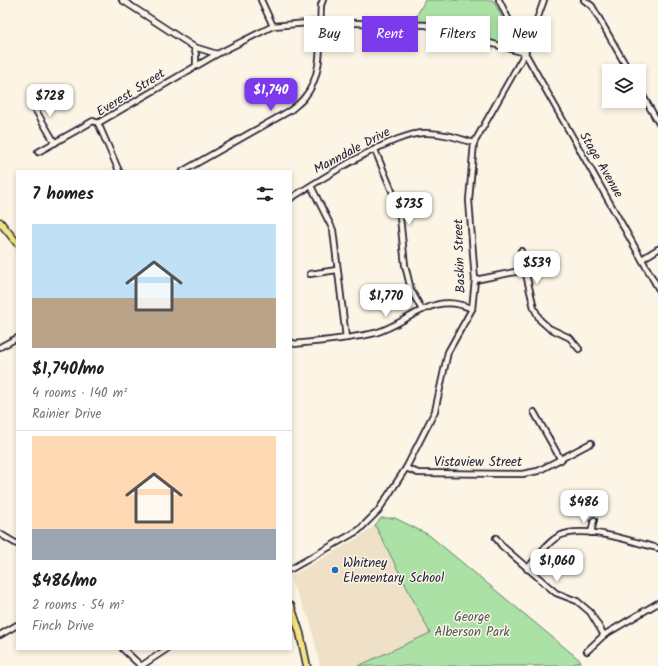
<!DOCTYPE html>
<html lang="en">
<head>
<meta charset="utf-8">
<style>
	body { margin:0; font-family:Kalam,sans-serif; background:#f2f2f2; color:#202124; height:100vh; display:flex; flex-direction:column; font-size:15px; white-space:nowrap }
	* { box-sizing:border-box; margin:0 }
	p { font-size:13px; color:#757577 }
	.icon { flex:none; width:22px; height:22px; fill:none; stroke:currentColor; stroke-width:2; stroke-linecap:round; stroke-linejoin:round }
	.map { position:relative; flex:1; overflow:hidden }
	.sheet { position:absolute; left:16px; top:170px; width:276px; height:480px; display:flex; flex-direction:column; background:#fff; border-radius:0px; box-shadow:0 2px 6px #0003 }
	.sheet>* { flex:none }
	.guide { position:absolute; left:304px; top:16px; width:294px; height:36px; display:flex; gap:8px }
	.tools { position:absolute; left:602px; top:64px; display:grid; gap:8px }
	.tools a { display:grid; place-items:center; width:44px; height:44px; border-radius:0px; background:#fff; box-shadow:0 2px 6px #0003; font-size:20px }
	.price { position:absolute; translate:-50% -34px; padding:0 9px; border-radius:8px; background:#fff; color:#222; font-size:13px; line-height:26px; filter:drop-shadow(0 1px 2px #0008) }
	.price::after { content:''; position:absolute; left:50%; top:24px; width:12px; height:9px; margin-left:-6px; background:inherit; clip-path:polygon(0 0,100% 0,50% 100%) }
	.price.active { background:#7c3aed; color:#fff }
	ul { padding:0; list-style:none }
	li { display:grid; align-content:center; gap:8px; height:212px; padding:0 16px }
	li+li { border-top:1px solid #e0e0e0 }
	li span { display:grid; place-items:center; height:124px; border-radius:0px; color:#555 }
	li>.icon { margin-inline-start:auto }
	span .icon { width:72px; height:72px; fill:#fffc; stroke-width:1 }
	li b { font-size:17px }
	h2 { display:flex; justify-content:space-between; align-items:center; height:48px; padding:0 16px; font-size:17px }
	.tag { padding:0 14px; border-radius:0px; background:#fff; box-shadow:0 2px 6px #0003; font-size:14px; line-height:36px }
	.tag.active { background:#7c3aed; color:#fff }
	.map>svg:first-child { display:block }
	.built { fill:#efe1c8 }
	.green { fill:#abe1a4; stroke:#668270 }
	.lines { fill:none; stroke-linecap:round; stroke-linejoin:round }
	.minor-casing { stroke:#22223b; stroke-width:8 }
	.major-casing { stroke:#22223b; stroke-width:9 }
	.minor { stroke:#fcf5e5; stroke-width:4.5 }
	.major { stroke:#f6e381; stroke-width:6 }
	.poi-dot { fill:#1f6fb2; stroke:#fcf5e5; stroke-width:1.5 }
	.labels { text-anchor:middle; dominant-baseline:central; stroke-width:3; stroke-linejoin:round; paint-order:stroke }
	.street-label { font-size:13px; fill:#22223b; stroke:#fcf5e5 }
	.poi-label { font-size:13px; fill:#22223b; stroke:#fcf5e5; text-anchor:start }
	.park-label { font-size:13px; fill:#4b5b5a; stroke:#fcf5e5 }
</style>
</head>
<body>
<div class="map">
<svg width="658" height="666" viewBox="0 0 658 666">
	<rect width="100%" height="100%" fill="#fcf5e5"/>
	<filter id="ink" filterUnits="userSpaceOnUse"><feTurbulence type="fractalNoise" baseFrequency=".025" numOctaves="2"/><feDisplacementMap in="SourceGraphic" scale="8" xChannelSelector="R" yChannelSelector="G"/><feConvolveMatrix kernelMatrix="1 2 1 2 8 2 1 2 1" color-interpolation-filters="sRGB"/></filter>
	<g filter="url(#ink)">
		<!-- built -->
		<polygon class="built" points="375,525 430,633 358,666 320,666 310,621 291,582 291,576 358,538"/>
		<!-- green -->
		<g class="green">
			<polygon points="425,0 493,0 512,36 511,42 507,44 494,41 414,21"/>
			<polygon points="381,518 395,518 429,535 581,661 569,666 358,666 430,633 375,525"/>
		</g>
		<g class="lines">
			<defs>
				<g id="minor">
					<polyline points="122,0 194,47 217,54"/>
					<polyline points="261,0 273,26"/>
					<polyline points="499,0 525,53 658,288"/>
					<polyline points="584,0 592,6 629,71"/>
					<polyline points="194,47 196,55 196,66"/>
					<polyline points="639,89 658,122"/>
					<polyline points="33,98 35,109 55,143"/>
					<polyline points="98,123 217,54 273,26 320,22 426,25 525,53"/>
					<polyline points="98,123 119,171"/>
					<polyline points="375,150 399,208 405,265 411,290 422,310"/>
					<polyline points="38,152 93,121 98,123"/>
					<path d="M183,171L291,110C295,106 301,102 304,98C325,74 319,35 321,5L323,0"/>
					<polyline points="311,186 333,230 346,338"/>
					<path d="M291,198C322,179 389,135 423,133C440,132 458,138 474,143"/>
					<polyline points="521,251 525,270"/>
					<polyline points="642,259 658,249"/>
					<polyline points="310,274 337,270"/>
					<polyline points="475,280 525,270 534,308 540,320 549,328 570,338 579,349"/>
					<path d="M291,342L295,344C322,341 349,339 375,333C410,323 432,290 472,309"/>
					<polyline points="0,347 17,338"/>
					<polyline points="534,412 561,460"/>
					<polyline points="406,468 418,473 522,474 538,471 591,443"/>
					<polyline points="591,533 594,520"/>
					<polyline points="0,534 17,544"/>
					<polyline points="496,538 502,546 556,593 577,601 590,612 604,635"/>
					<polyline points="291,569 359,530 378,511 406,468 435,411 448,352 472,309 475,280 469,200 474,143 525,53 544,0"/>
					<path d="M527,569C536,559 547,542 559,536C584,524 632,542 658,548"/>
					<polyline points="0,635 17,625"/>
					<polyline points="123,649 141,666"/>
					<polyline points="587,651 604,635 658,603"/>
					<polyline points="141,666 167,649"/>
				</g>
				<g id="major">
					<polyline points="0,222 17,243"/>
					<polyline points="291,606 300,633 307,666"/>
				</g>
			</defs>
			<!-- minor casing -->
			<use href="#minor" class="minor-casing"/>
			<!-- major casing -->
			<use href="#major" class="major-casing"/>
			<!-- minor -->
			<use href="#minor" class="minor"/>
			<!-- major -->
			<use href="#major" class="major"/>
		</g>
	</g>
	<!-- markers -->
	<circle class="poi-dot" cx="335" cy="570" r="4"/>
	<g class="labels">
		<!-- street labels -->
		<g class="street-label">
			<text transform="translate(131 93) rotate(-32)">Everest Street</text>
			<text transform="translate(352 151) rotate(-28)">Manndale Drive</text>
			<text transform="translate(601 165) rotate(60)">Stage Avenue</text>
			<text transform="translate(460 256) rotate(-92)">Baskin Street</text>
			<text x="478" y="462">Vistaview Street</text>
		</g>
		<!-- poi labels -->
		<g class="poi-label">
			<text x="343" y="563">Whitney<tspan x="343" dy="15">Elementary School</tspan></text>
		</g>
		<!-- park labels -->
		<g class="park-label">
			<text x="472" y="617">George<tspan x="472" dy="15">Alberson Park</tspan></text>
		</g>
	</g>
</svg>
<div class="tools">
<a><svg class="icon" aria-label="layers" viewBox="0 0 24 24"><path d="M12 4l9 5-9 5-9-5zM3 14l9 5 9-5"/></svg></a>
</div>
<b class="price active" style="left:271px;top:112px">$1,740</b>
<b class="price" style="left:50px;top:118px">$728</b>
<b class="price" style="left:409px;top:226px">$735</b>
<b class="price" style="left:537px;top:285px">$539</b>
<b class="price" style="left:386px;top:318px">$1,770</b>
<b class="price" style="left:584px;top:524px">$486</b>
<b class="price" style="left:557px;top:583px">$1,060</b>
<div class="guide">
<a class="tag">Buy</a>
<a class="tag active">Rent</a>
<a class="tag">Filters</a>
<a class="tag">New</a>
</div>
<section class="sheet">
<h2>7 homes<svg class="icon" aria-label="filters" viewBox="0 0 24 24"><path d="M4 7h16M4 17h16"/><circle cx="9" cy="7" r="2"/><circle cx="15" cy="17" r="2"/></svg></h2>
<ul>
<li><span style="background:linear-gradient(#bfe0f5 60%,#b9a48a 0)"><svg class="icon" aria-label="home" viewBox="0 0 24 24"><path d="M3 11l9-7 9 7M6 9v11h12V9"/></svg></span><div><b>$1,740/mo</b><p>4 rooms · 140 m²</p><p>Rainier Drive</p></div></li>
<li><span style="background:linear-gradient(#ffd9b3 75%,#9aa5b1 0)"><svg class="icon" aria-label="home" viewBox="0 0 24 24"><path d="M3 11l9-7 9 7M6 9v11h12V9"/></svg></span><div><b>$486/mo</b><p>2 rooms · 54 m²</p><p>Finch Drive</p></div></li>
</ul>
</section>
</div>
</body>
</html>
